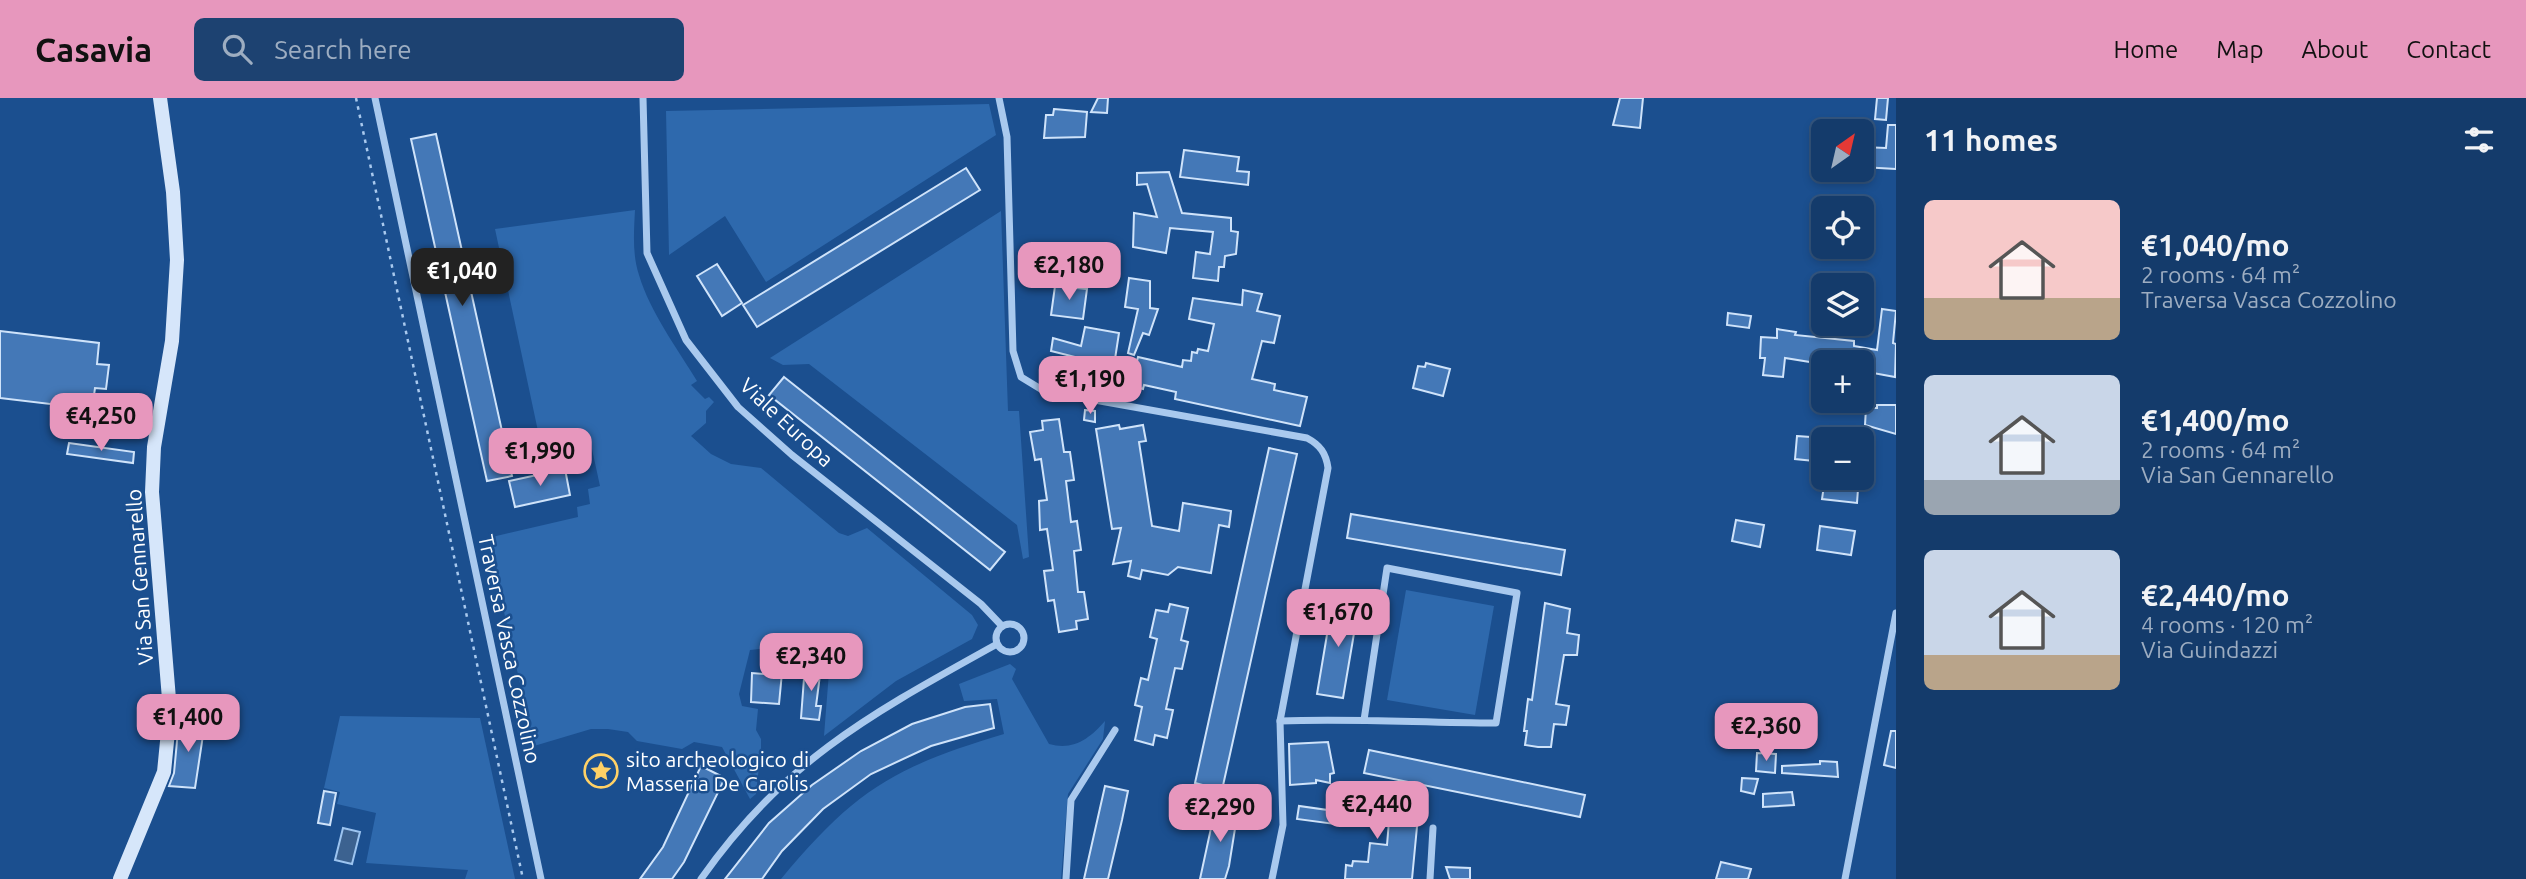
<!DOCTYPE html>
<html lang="en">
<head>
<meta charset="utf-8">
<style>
	body { margin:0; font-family:Ubuntu,sans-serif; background:#1d4271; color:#f1f3f6; height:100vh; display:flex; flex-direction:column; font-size:26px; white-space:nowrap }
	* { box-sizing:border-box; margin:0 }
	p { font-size:23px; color:#9dadc1 }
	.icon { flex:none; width:38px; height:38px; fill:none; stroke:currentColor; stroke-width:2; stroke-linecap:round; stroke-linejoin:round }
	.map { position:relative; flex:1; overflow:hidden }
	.panel { display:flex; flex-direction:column; background:#143b6b; width:630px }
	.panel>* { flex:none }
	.needle { width:46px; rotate:34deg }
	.buttons { position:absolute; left:1811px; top:21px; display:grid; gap:14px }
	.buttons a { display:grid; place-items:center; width:63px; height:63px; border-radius:10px; background:#143b6b; box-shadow:0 4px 10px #0003,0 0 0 2px #33557e; font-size:35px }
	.price { position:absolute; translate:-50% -60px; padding:0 16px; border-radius:14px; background:#e797bd; color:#111; font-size:23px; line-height:46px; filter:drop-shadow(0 2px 4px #0008) }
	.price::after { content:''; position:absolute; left:50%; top:42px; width:21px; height:16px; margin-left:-10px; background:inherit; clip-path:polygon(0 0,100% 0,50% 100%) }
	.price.active { background:#222; color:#fff }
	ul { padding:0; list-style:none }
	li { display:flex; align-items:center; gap:21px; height:175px; padding:0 28px }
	li span { display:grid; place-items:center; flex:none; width:196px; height:140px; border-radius:10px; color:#555 }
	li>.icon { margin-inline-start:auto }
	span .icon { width:84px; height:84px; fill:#fffc; stroke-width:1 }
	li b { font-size:30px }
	h2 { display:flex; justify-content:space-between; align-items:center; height:84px; padding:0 28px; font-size:30px }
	header { display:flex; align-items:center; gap:42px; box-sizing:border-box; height:98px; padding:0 35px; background:#e797bd; color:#111 }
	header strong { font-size:33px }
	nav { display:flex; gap:38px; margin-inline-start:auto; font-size:24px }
	.search { width:490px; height:63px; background:#1d4271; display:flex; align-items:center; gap:18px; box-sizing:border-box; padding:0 24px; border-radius:10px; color:#9dadc1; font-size:26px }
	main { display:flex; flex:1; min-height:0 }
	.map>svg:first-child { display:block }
	.green { fill:#2e69ad }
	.water { fill:#3c6290; stroke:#9cc4f0; stroke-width:2 }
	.building { fill:#4478b7; stroke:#cfe3fa; stroke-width:2 }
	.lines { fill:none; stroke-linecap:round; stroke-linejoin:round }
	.path { stroke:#a9c9ee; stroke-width:2.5; stroke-dasharray:3.5 5; stroke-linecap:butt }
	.street { stroke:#a9c9ee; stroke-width:7 }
	.secondary { stroke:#d6e6fa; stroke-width:14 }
	.labels { text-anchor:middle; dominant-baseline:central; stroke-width:5; stroke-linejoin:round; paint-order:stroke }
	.street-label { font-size:21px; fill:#fff; stroke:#1b4f8f }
	.poi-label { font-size:21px; fill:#fff; stroke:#1b4f8f; text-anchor:start }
</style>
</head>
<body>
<header>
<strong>Casavia</strong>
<div class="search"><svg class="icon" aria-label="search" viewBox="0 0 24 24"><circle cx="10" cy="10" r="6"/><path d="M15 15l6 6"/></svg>Search here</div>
<nav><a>Home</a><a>Map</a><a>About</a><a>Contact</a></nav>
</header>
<main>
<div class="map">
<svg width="1896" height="781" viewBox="0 0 1896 781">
	<rect width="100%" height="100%" fill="#1b4f8f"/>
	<!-- green -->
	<g class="green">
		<polygon points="989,6 996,37 766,184 725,118 669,157 666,13"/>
		<path d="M635,112C634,133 632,156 639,177C650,214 677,250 697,283L691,287L705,301L709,299L714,304L706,313V325L691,338L711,356L731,366L761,370L839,435L848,438L867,430L972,517L978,527L972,541L896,583L824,638L830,561L782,545L779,549L750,552L739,596L742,608L758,611L756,632L761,641V650L756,696L750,701L722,649L694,644L682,651L637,643L628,634L608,631H591L534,648L496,478L497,466L492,439L578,419L577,409L590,406L588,391L600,388L590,342L542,352L495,131Z"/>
		<polygon points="1001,113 1008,313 1019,313 1029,459 1023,461 1017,427 809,266 783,267 770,260"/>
		<polygon points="1406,492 1494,508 1475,617 1387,602"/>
		<path d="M1010,566L1016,571L1012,581L1049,646C1074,653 1090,640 1105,623L1103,641L1068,696L1061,781H781C855,692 894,669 1004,636L997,601L964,603L959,586Z"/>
		<polygon points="340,618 480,620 515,781 465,781 468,772 366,765 376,715 337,706 340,694 324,690"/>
	</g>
	<!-- water -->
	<polygon class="water" points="343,730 360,734 352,766 335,762"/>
	<!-- building -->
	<g class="building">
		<polygon points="1098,0 1108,0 1107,15 1091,14"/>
		<polygon points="1620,0 1643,0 1640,30 1613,27"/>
		<polygon points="1877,0 1888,0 1886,22 1875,21"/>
		<polygon points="1054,11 1087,14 1085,39 1044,40 1046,17 1053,17"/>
		<polygon points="1888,27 1896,27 1896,71 1862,69 1862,49 1886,50"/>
		<polygon points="436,36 512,378 487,383 411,41"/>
		<polygon points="1184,52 1239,59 1237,73 1249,74 1248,87 1180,79"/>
		<polygon points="966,70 980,92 757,229 743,207"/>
		<polygon points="1169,74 1182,115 1231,120 1231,133 1238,134 1236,156 1225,158 1224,169 1219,169 1218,183 1193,180 1196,154 1210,156 1213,134 1170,130 1166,155 1133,149 1134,115 1157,119 1147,86 1137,87 1137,75"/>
		<polygon points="717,166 742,205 722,218 697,178"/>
		<polygon points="1129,180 1150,183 1150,210 1158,211 1149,237 1143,235 1134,257 1128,255 1138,211 1125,209"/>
		<polygon points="1055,188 1087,191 1083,221 1051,217"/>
		<polygon points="1243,192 1262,196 1257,213 1280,218 1274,245 1262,243 1252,281 1275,286 1274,292 1307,299 1300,328 1175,301 1176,294 1144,287 1143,291 1131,288 1138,259 1182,269 1183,262 1191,263 1192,254 1197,255 1198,251 1208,253 1214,226 1189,221 1193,200 1242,207"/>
		<polygon points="1882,211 1896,213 1893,245 1896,246 1895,279 1862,273 1862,264 1822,266 1785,260 1783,279 1763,277 1765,260 1760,260 1761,239 1777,240 1777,231 1796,234 1795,237 1854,243 1854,248 1877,252"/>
		<polygon points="1728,215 1751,218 1749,230 1727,227"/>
		<polygon points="1085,229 1119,235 1113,274 1090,270 1091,263 1051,253 1053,240 1081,248"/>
		<polygon points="0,233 99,245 97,266 109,267 106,291 95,290 92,311 0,300"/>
		<polygon points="1426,265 1450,271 1443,298 1413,290 1418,268 1425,269"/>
		<polygon points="784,279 1005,454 990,472 769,297"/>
		<polygon points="1877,307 1896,307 1896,336 1865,327 1866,310 1877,310"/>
		<polygon points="1085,312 1095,313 1095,324 1084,322"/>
		<polygon points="1059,321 1064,354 1070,354 1074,382 1066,383 1071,424 1077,423 1081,452 1074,453 1078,494 1084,494 1088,521 1076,523 1077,531 1059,534 1054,502 1048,503 1044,473 1053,472 1047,431 1040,432 1039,403 1047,402 1041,361 1035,362 1030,334 1043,332 1042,323"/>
		<polygon points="1119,327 1120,331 1143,327 1146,343 1139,344 1152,428 1179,433 1183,405 1231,413 1229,429 1219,427 1211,475 1178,469 1168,477 1142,472 1140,481 1128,478 1131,463 1113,466 1121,430 1112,431 1096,331"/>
		<polygon points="1797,338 1824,340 1824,364 1795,361"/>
		<polygon points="69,345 134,354 133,365 67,356"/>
		<polygon points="1269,350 1297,356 1222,692 1195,685"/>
		<polygon points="565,371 570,397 515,409 509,383"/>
		<polygon points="1824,387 1858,391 1857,405 1822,401"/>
		<polygon points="1351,416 1565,452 1561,477 1347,440"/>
		<polygon points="1736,422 1764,427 1760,449 1732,443"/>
		<polygon points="1820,428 1855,433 1851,457 1817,452"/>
		<polygon points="1333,501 1359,506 1343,600 1317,596"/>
		<polygon points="1545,505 1570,511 1567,535 1579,537 1577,557 1564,557 1556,606 1569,608 1566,627 1554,626 1551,649 1538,649 1525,647 1527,633 1524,633 1528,601 1532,602"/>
		<polygon points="1170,506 1188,510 1181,542 1188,544 1182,571 1175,570 1166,611 1173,612 1167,640 1155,637 1153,647 1135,642 1142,609 1135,607 1141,580 1148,582 1157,541 1150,539 1156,512 1168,514"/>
		<polygon points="766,563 783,564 779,606 751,604 752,575 765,576"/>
		<polygon points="805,567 821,569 816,608 821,608 819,622 801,620"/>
		<polygon points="990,606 994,630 931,648 871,676 823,711 782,753 762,781 725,781 769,725 812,687 861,653 912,626 965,609"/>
		<polygon points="179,622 205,624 195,690 169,688 174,675"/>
		<polygon points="1891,633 1896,633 1896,670 1884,667"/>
		<polygon points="1328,644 1334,675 1330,676 1330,685 1316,682 1316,685 1290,687 1289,646"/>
		<polygon points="1369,652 1585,697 1580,719 1364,675"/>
		<polygon points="1757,655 1776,656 1775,675 1756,673"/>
		<polygon points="1820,663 1837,664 1838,679 1782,675 1782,668 1820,666"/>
		<polygon points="701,668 725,680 684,764 672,781 640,781 663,749"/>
		<polygon points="1742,680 1758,681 1754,696 1741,693"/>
		<polygon points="1105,688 1128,693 1122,722 1108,781 1084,781"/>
		<polygon points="324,693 336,695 330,727 318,725"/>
		<polygon points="1792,694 1794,707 1763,709 1763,696"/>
		<polygon points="1341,704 1381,708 1418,718 1412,781 1345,781 1346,767 1352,768 1353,763 1368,764 1370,745 1387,747 1389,723 1344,715 1342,727 1297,721 1299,708 1342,714"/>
		<polygon points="1216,707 1238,712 1229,768 1225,781 1200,781"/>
		<polygon points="1721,764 1751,771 1748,781 1716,781"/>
		<polygon points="1446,769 1470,770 1470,781 1450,781"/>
	</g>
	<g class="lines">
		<!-- path -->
		<polyline class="path" points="356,0 523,781"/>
		<!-- street -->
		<g class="street">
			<polyline points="375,0 541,781"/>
			<polyline points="643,0 647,155 686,242 738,309 792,357 981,506 1002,528"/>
			<path d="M999,0L1007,39L1013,253L1021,279L1044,293L1307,340C1320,347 1326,355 1328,370L1280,623L1283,727L1272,781"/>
			<circle cx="1010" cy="540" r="14"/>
			<path d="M1280,623C1352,620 1424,625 1496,625L1517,495L1387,470L1364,622"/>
			<path d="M701,781C785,661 873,615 997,546"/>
			<polyline points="1066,781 1071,702 1115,632"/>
			<polyline points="1430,781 1433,730"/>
			<polyline points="1845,781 1896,515"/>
		</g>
		<!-- secondary -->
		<polyline class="secondary" points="120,781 164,674 170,613 152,394 154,349 172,243 177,162 173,94 160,0"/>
	</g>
	<!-- icons -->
	<defs>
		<symbol id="sight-ring" viewBox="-11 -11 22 22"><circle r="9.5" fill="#1b4f8f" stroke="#ffd166" stroke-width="1.5"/><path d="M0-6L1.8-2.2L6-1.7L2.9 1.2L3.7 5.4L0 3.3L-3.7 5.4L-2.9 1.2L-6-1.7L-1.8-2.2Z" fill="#ffd166"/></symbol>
	</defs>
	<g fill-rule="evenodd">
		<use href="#sight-ring" x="582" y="654" width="38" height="38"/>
	</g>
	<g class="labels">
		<!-- street labels -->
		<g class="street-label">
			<text transform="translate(787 324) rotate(43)">Viale Europa</text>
			<text transform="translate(139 479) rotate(-94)">Via San Gennarello</text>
			<text transform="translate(510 551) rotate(78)">Traversa Vasca Cozzolino</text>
		</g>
		<!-- poi labels -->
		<g class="poi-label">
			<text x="626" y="661">sito archeologico di<tspan x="626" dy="24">Masseria De Carolis</tspan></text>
		</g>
	</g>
</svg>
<div class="buttons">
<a><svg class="needle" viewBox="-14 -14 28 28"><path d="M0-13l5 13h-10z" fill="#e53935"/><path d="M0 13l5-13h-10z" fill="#9dadc1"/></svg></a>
<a><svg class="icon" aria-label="locate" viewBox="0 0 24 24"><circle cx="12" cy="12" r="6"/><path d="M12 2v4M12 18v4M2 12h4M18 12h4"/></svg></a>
<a><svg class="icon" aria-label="layers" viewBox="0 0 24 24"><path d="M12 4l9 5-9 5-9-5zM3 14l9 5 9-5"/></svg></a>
<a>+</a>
<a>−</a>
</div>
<b class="price" style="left:1069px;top:204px">€2,180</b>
<b class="price active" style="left:462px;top:210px">€1,040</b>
<b class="price" style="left:1090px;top:318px">€1,190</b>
<b class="price" style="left:101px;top:355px">€4,250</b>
<b class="price" style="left:540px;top:390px">€1,990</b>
<b class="price" style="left:1338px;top:551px">€1,670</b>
<b class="price" style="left:811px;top:595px">€2,340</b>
<b class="price" style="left:188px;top:656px">€1,400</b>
<b class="price" style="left:1766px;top:665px">€2,360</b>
<b class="price" style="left:1377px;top:743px">€2,440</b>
<b class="price" style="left:1220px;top:746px">€2,290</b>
</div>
<section class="panel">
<h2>11 homes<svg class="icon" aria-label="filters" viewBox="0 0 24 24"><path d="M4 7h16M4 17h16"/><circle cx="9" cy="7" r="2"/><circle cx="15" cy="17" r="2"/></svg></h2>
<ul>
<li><span style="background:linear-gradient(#f6c9c9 70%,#b9a48a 0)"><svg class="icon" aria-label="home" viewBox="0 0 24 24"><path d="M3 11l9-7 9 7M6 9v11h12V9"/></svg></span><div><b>€1,040/mo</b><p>2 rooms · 64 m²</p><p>Traversa Vasca Cozzolino</p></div></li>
<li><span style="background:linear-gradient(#c9d6e8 75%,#9aa5b1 0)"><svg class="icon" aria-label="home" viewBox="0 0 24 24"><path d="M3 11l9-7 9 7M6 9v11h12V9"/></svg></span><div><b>€1,400/mo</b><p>2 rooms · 64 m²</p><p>Via San Gennarello</p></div></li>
<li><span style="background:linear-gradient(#c9d6e8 75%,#b9a48a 0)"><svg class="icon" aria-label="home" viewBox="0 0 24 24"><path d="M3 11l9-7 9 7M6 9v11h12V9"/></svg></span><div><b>€2,440/mo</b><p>4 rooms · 120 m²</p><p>Via Guindazzi</p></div></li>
</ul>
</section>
</main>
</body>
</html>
